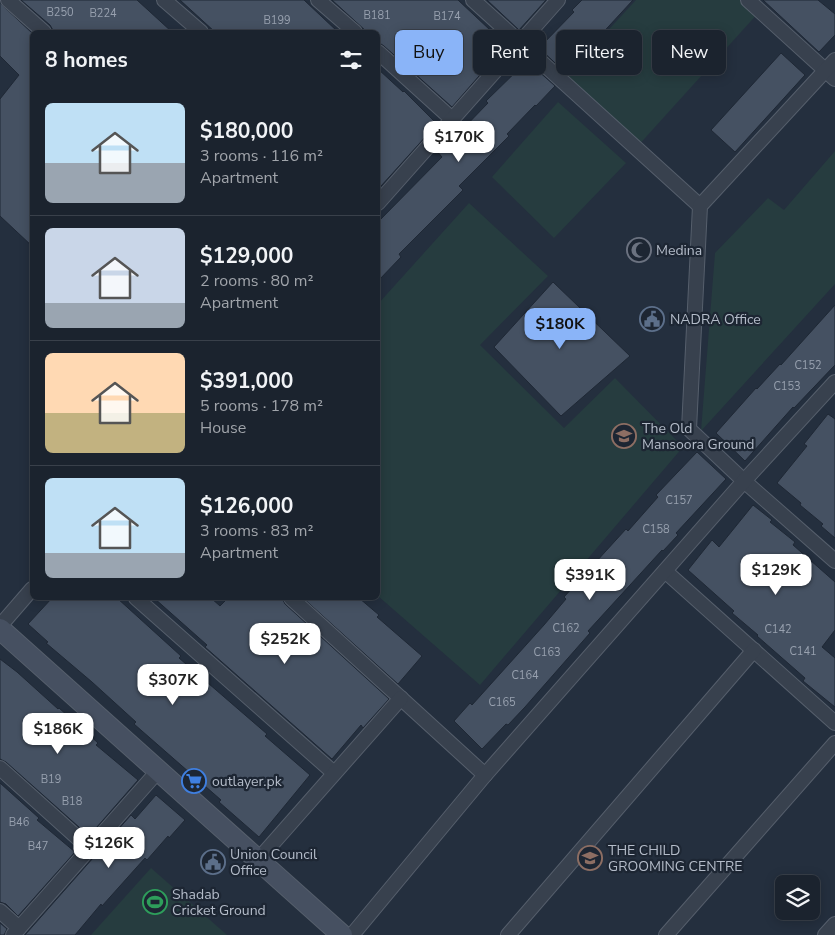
<!DOCTYPE html>
<html lang="en">
<head>
<meta charset="utf-8">
<style>
	body { margin:0; font-family:"Nunito Sans",sans-serif; background:#282f3a; color:#f1f3f6; height:100vh; display:flex; flex-direction:column; font-size:19px; white-space:nowrap }
	* { box-sizing:border-box; margin:0 }
	p { font-size:16px; color:#a0a4aa }
	.icon { flex:none; width:28px; height:28px; fill:none; stroke:currentColor; stroke-width:2; stroke-linecap:round; stroke-linejoin:round }
	.map { position:relative; flex:1; overflow:hidden }
	.panel { position:absolute; left:30px; top:30px; width:350px; height:570px; display:flex; flex-direction:column; background:#1b232e; border-radius:8px; box-shadow:0 2px 12px #0003,0 0 0 1px #39404a }
	.panel>* { flex:none }
	.banner { position:absolute; left:395px; top:30px; width:365px; height:45px; display:flex; gap:10px }
	.buttons { position:absolute; left:775px; top:875px; display:grid; gap:10px }
	.buttons a { display:grid; place-items:center; width:45px; height:45px; border-radius:8px; background:#1b232e; box-shadow:0 2px 12px #0003,0 0 0 1px #39404a; font-size:25px }
	.price { position:absolute; translate:-50% -42px; padding:0 11px; border-radius:10px; background:#fff; color:#222; font-size:16px; line-height:32px; filter:drop-shadow(0 1px 2px #0008) }
	.price::after { content:''; position:absolute; left:50%; top:30px; width:15px; height:11px; margin-left:-8px; background:inherit; clip-path:polygon(0 0,100% 0,50% 100%) }
	.price.selected { background:#8ab4f8; color:#111 }
	ul { padding:0; list-style:none }
	li { display:flex; align-items:center; gap:15px; height:125px; padding:0 15px }
	li+li { border-top:1px solid #39404a }
	li span { display:grid; place-items:center; flex:none; width:140px; height:100px; border-radius:8px; color:#555 }
	li>.icon { margin-inline-start:auto }
	span .icon { width:60px; height:60px; fill:#fffc; stroke-width:1 }
	li b { font-size:21px }
	h2 { display:flex; justify-content:space-between; align-items:center; height:60px; padding:0 15px; font-size:21px }
	.tag { padding:0 18px; border-radius:8px; background:#1b232e; box-shadow:0 2px 12px #0003,0 0 0 1px #39404a; font-size:18px; line-height:45px }
	.tag.selected { background:#8ab4f8; color:#111 }
	.map>svg:first-child { display:block }
	.green { fill:#263c3f }
	.building { fill:#455162; stroke:#1f2835 }
	.lines { fill:none; stroke-linecap:round; stroke-linejoin:round }
	.street-casing { stroke:#565f6c; stroke-width:16 }
	.secondary-casing { stroke:#565f6c; stroke-width:22 }
	.street { stroke:#38414e; stroke-width:14 }
	.secondary { stroke:#465061; stroke-width:20 }
	.labels { text-anchor:middle; dominant-baseline:central; stroke-width:4.5; stroke-linejoin:round; paint-order:stroke }
	.number-label { font-size:11px; fill:#98a1af }
	.poi-label { font-size:14px; fill:#b4bcc9; stroke:#1d2633; text-anchor:start }
</style>
</head>
<body>
<div class="map">
<svg width="835" height="935" viewBox="0 0 835 935">
	<rect width="100%" height="100%" fill="#242f3e"/>
	<!-- green -->
	<g class="green">
		<polygon points="636,0 748,0 760,11 636,148 564,78"/>
		<polygon points="558,102 626,163 554,238 492,177"/>
		<polygon points="835,151 835,284 701,431 715,253 768,198 784,210"/>
		<polygon points="469,203 548,276 480,345 564,428 615,378 683,447 480,685 378,596 378,304"/>
		<polygon points="151,868 227,935 91,935"/>
	</g>
	<!-- building -->
	<g class="building">
		<polygon points="21,0 137,0 172,32 54,32 50,25"/>
		<polygon points="180,0 304,0 338,32 215,32"/>
		<polygon points="332,0 458,0 506,45 452,107 384,46 378,42 378,32 367,32"/>
		<polygon points="487,0 546,0 519,30"/>
		<polygon points="582,0 633,0 597,39 599,41 567,74 539,48 574,12 572,10"/>
		<polygon points="763,0 818,0 835,14 835,35 819,52"/>
		<polygon points="0,3 32,33 32,246 0,216 0,99 19,75 0,56"/>
		<polygon points="781,53 805,75 735,152 711,130"/>
		<polygon points="527,61 555,86 536,106 535,105 507,134 509,136 459,186 463,190 399,254 401,257 378,281 378,222 442,157 436,150 449,136 452,138 456,136 488,103 486,101"/>
		<polygon points="378,69 403,92 404,91 437,124 381,186 378,183"/>
		<polygon points="553,282 630,356 561,416 494,347"/>
		<polygon points="835,305 835,365 794,408 793,407 745,461 716,433 756,388 757,389 780,364 781,365"/>
		<polygon points="828,414 835,419 835,538 821,526 823,524 800,505 801,503 777,483 807,446 804,444"/>
		<polygon points="697,452 726,479 676,533 678,535 663,551 662,550 588,631 590,633 525,707 508,725 506,724 482,749 454,721 470,703 472,705 544,625 566,599 564,597 626,529 628,531 658,497 656,495"/>
		<polygon points="753,505 772,520 770,522 795,542 793,545 835,582 835,630 822,647 835,658 835,707 803,681 805,678 757,636 758,635 732,613 734,611 688,570 712,540 719,547"/>
		<polygon points="52,598 117,598 181,656 179,658 267,734 265,736 310,775 259,837 219,802 221,800 134,724 136,722 92,682 46,643 48,642 28,624"/>
		<polygon points="154,598 211,598 220,606 228,598 282,598 285,604 389,699 363,728 361,725 332,759 205,647 207,645"/>
		<polygon points="303,598 359,598 379,615 377,617 422,656 398,684"/>
		<polygon points="0,659 17,672 58,709 59,708 77,724 98,743 96,745 138,780 89,836 6,762 0,759"/>
		<polygon points="0,783 39,818 37,820 75,852 18,916 6,904 0,902"/>
		<polygon points="156,795 185,820 169,838 168,836 147,860 145,858 102,906 101,904 75,935 25,935 131,815 135,819"/>
		<polygon points="0,923 7,929 4,935 0,935"/>
	</g>
	<g class="lines">
		<defs>
			<g id="street">
				<polyline points="8,0 44,32"/>
				<polyline points="164,0 201,32"/>
				<polyline points="318,0 355,32"/>
				<polyline points="473,0 700,206"/>
				<polyline points="748,0 835,79"/>
				<polyline points="378,52 452,119"/>
				<polyline points="835,60 700,206 689,429 744,481 835,561"/>
				<polyline points="378,203 558,0"/>
				<polyline points="665,571 835,723"/>
				<polyline points="136,598 334,773"/>
				<polyline points="291,598 485,775"/>
				<polyline points="0,626 32,589"/>
				<polyline points="0,768 90,849"/>
				<polyline points="258,860 401,698"/>
				<polyline points="0,911 19,928"/>
				<polyline points="13,935 158,771"/>
				<polyline points="352,935 485,775 744,481 835,382"/>
				<polyline points="508,935 754,650"/>
				<polyline points="666,935 835,743"/>
				<polyline points="825,935 835,924"/>
			</g>
			<polyline id="secondary" points="0,629 342,935"/>
		</defs>
		<!-- street casing -->
		<use href="#street" class="street-casing"/>
		<!-- secondary casing -->
		<use href="#secondary" class="secondary-casing"/>
		<!-- street -->
		<use href="#street" class="street"/>
		<!-- secondary -->
		<use href="#secondary" class="secondary"/>
	</g>
	<!-- icons -->
	<defs>
		<symbol id="mosque-ring" viewBox="-11 -11 22 22"><circle r="9.5" fill="#1d2633" stroke="#6b7280" stroke-width="1.5"/><path d="M3.5-4.9A6 6 0 1 0 3.5 4.9A5 5 0 1 1 3.5-4.9Z" fill="#6b7280"/></symbol>
		<symbol id="civic-ring" viewBox="-11 -11 22 22"><circle r="9.5" fill="#1d2633" stroke="#5c6f8a" stroke-width="1.5"/><path d="M-.6-6.5H3V-4.5H.6V-3L4-1V1h2V6H-6V1h2V-1L-.6-3ZM-1.2 2.5V6h2.4V2.5Z" fill="#5c6f8a"/></symbol>
		<symbol id="school-ring" viewBox="-11 -11 22 22"><circle r="9.5" fill="#1d2633" stroke="#8d6e63" stroke-width="1.5"/><path d="M0-5L7-2L0 1L-7-2ZM-4 1L0 2.5L4 1V4Q0 6-4 4Z" fill="#8d6e63"/></symbol>
		<symbol id="supermarket-ring" viewBox="-11 -11 22 22"><circle r="9.5" fill="#1d2633" stroke="#3f7fe0" stroke-width="1.5"/><path d="M-6-5.5h2.5l.6 2H6L4.5 2H-2.5L-4.4-4H-6ZM-1.5 3.2a1.3 1.3 0 1 0 .1 0ZM3 3.2a1.3 1.3 0 1 0 .1 0Z" fill="#3f7fe0"/></symbol>
		<symbol id="stadium-ring" viewBox="-11 -11 22 22"><circle r="9.5" fill="#1d2633" stroke="#2e9e5b" stroke-width="1.5"/><path d="M0-5a6.5 5 0 1 0 0 10a6.5 5 0 1 0 0-10ZM-3.5-1.8h7v3.6h-7Z" fill="#2e9e5b"/></symbol>
	</defs>
	<g fill-rule="evenodd">
		<use href="#mosque-ring" x="625" y="236" width="28" height="28"/>
		<use href="#civic-ring" x="638" y="305" width="28" height="28"/>
		<use href="#school-ring" x="610" y="422" width="28" height="28"/>
		<use href="#supermarket-ring" x="180" y="767" width="28" height="28"/>
		<use href="#school-ring" x="576" y="844" width="28" height="28"/>
		<use href="#civic-ring" x="199" y="848" width="28" height="28"/>
		<use href="#stadium-ring" x="141" y="888" width="28" height="28"/>
	</g>
	<g class="labels">
		<!-- number labels -->
		<g class="number-label">
			<text x="60" y="12">B250</text>
			<text x="103" y="13">B224</text>
			<text x="377" y="15">B181</text>
			<text x="447" y="16">B174</text>
			<text x="277" y="20">B199</text>
			<text x="808" y="365">C152</text>
			<text x="787" y="386">C153</text>
			<text x="679" y="500">C157</text>
			<text x="656" y="529">C158</text>
			<text x="566" y="628">C162</text>
			<text x="778" y="629">C142</text>
			<text x="803" y="651">C141</text>
			<text x="547" y="652">C163</text>
			<text x="525" y="675">C164</text>
			<text x="502" y="702">C165</text>
			<text x="51" y="779">B19</text>
			<text x="72" y="801">B18</text>
			<text x="19" y="822">B46</text>
			<text x="38" y="846">B47</text>
		</g>
		<!-- poi labels -->
		<g class="poi-label">
			<text x="656" y="250">Medina</text>
			<text x="670" y="319">NADRA Office</text>
			<text x="642" y="428">The Old<tspan x="642" dy="16">Mansoora Ground</tspan></text>
			<text x="212" y="781">outlayer.pk</text>
			<text x="608" y="850">THE CHILD<tspan x="608" dy="16">GROOMING CENTRE</tspan></text>
			<text x="230" y="854">Union Council<tspan x="230" dy="16">Office</tspan></text>
			<text x="172" y="894">Shadab<tspan x="172" dy="16">Cricket Ground</tspan></text>
		</g>
	</g>
</svg>
<div class="buttons">
<a><svg class="icon" aria-label="layers" viewBox="0 0 24 24"><path d="M12 4l9 5-9 5-9-5zM3 14l9 5 9-5"/></svg></a>
</div>
<b class="price" style="left:459px;top:163px">$170K</b>
<b class="price selected" style="left:560px;top:350px">$180K</b>
<b class="price" style="left:776px;top:596px">$129K</b>
<b class="price" style="left:590px;top:601px">$391K</b>
<b class="price" style="left:285px;top:665px">$252K</b>
<b class="price" style="left:173px;top:706px">$307K</b>
<b class="price" style="left:58px;top:755px">$186K</b>
<b class="price" style="left:109px;top:869px">$126K</b>
<div class="banner">
<a class="tag selected">Buy</a>
<a class="tag">Rent</a>
<a class="tag">Filters</a>
<a class="tag">New</a>
</div>
<section class="panel">
<h2>8 homes<svg class="icon" aria-label="filters" viewBox="0 0 24 24"><path d="M4 7h16M4 17h16"/><circle cx="9" cy="7" r="2"/><circle cx="15" cy="17" r="2"/></svg></h2>
<ul>
<li><span style="background:linear-gradient(#bfe0f5 60%,#9aa5b1 0)"><svg class="icon" aria-label="home" viewBox="0 0 24 24"><path d="M3 11l9-7 9 7M6 9v11h12V9"/></svg></span><div><b>$180,000</b><p>3 rooms · 116 m²</p><p>Apartment</p></div></li>
<li><span style="background:linear-gradient(#c9d6e8 75%,#9aa5b1 0)"><svg class="icon" aria-label="home" viewBox="0 0 24 24"><path d="M3 11l9-7 9 7M6 9v11h12V9"/></svg></span><div><b>$129,000</b><p>2 rooms · 80 m²</p><p>Apartment</p></div></li>
<li><span style="background:linear-gradient(#ffd9b3 60%,#c2b280 0)"><svg class="icon" aria-label="home" viewBox="0 0 24 24"><path d="M3 11l9-7 9 7M6 9v11h12V9"/></svg></span><div><b>$391,000</b><p>5 rooms · 178 m²</p><p>House</p></div></li>
<li><span style="background:linear-gradient(#bfe0f5 75%,#9aa5b1 0)"><svg class="icon" aria-label="home" viewBox="0 0 24 24"><path d="M3 11l9-7 9 7M6 9v11h12V9"/></svg></span><div><b>$126,000</b><p>3 rooms · 83 m²</p><p>Apartment</p></div></li>
</ul>
</section>
</div>
</body>
</html>
